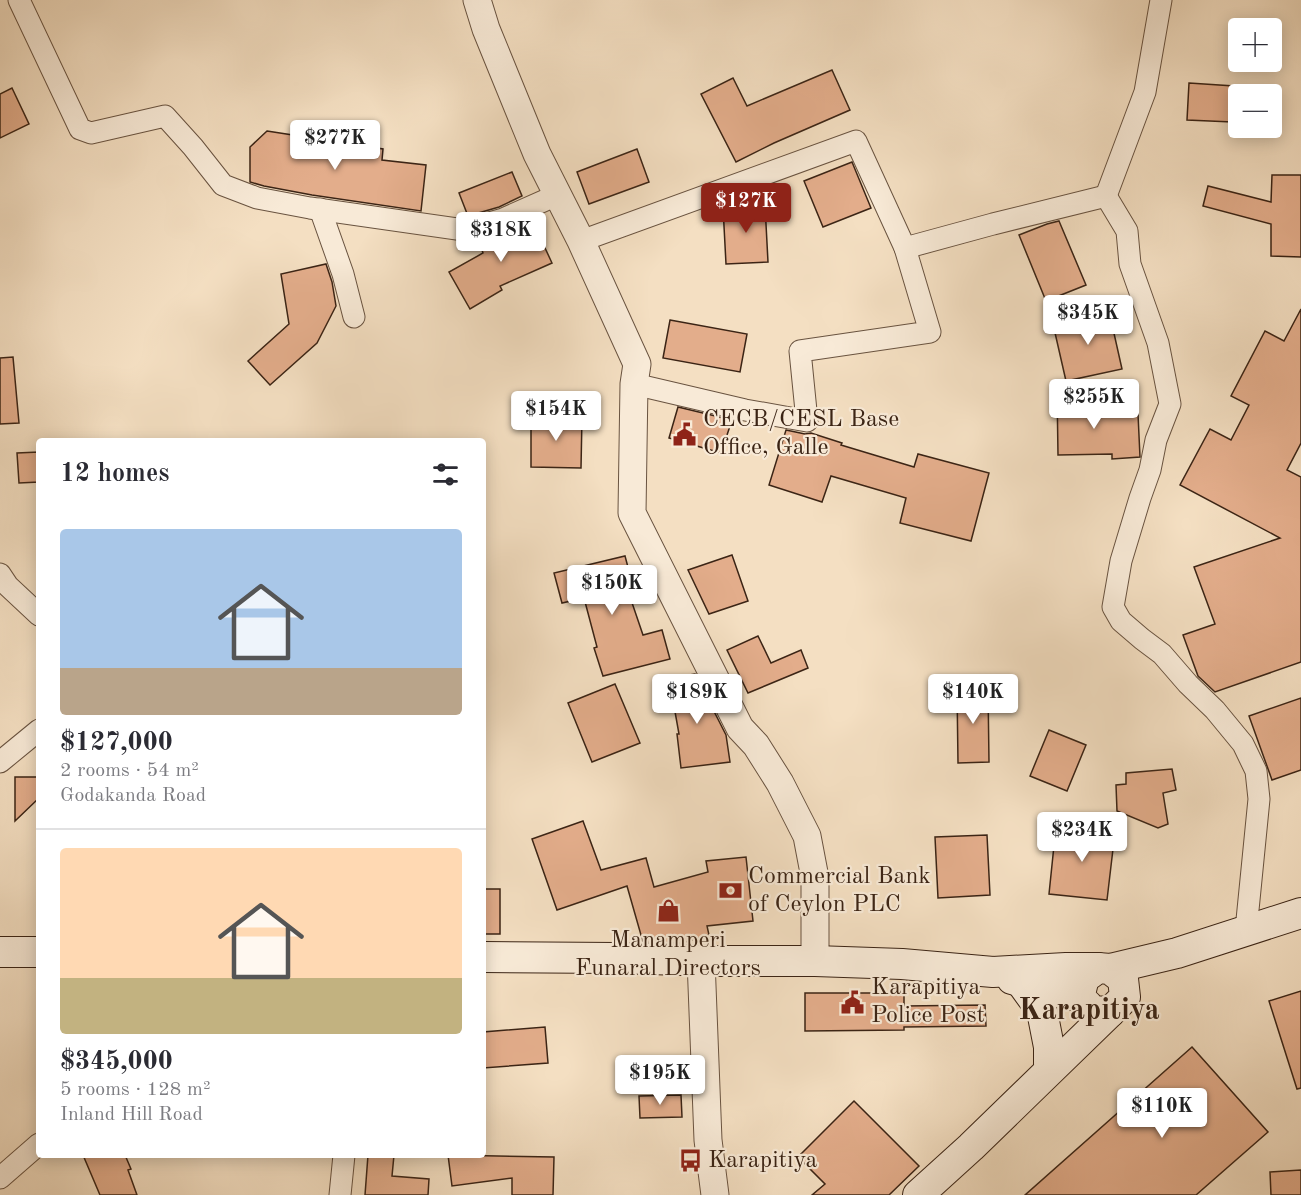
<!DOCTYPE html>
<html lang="en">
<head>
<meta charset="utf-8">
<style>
	body { margin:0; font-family:"Old Standard TT",serif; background:#f2f2f3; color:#2b2b33; height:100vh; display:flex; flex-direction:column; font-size:22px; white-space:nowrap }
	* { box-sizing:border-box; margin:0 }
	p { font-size:20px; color:#7c7c81 }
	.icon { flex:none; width:33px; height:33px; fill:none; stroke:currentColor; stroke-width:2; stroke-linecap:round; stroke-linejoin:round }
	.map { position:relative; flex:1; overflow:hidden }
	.panel { position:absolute; left:36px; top:438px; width:450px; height:720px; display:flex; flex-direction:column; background:#fff; border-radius:6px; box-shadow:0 3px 15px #0003 }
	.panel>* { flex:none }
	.buttons { position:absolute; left:1228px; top:18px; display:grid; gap:12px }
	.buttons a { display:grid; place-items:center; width:54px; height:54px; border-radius:6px; background:#fff; box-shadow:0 3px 15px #0003; font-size:30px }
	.price { position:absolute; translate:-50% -51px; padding:0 14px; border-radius:6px; background:#fff; color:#222; font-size:20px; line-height:39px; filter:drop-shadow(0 2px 3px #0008) }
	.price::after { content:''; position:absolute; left:50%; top:36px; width:18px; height:14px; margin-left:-9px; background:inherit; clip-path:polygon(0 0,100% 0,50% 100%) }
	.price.on { background:#8f2418; color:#fff }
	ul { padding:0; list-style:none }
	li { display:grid; align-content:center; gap:12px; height:318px; padding:0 24px }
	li+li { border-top:2px solid #e1e1e2 }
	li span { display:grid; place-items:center; height:186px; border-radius:6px; color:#555 }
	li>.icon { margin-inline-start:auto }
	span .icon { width:108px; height:108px; fill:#fffc; stroke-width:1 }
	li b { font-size:26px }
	h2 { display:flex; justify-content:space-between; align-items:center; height:72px; padding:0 24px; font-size:26px }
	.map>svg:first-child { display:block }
	.building { fill:#e3ad8b; stroke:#3b2415; stroke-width:1.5 }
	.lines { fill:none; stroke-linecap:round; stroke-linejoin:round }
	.minor-casing { stroke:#695340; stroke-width:23 }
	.tertiary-casing { stroke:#695340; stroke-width:29 }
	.secondary-casing { stroke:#3b2415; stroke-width:32 }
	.minor { stroke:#f8ead7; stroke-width:21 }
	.tertiary { stroke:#f8ead7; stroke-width:27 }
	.secondary { stroke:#f8ead7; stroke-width:30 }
	.labels { text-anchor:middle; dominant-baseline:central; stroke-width:4.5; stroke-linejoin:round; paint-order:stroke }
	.poi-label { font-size:24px; fill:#3b2415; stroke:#f8ead7; text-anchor:start }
	.district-label { font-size:30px; font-weight:bold; fill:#3b2415; stroke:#f8ead7 }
</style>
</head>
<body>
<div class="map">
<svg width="1301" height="1195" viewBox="0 0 1301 1195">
	<rect width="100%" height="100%" fill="#f4dfc2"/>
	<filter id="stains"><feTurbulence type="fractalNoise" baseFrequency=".00333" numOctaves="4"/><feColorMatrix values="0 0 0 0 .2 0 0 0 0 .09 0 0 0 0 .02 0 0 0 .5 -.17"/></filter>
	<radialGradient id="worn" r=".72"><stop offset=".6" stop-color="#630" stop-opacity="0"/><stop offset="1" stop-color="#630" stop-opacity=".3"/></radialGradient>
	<!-- building -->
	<g class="building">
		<polygon points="832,70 850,110 774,143 736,162 701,94 733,78 747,106"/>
		<polygon points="1189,83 1234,86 1232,122 1187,120"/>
		<polygon points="12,88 29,124 0,138 0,94"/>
		<polygon points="267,131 383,149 382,160 426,165 421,211 312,195 264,186 250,182 250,147"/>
		<polygon points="637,149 649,182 589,204 577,172"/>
		<polygon points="852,162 871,208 823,227 804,181"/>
		<polygon points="512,172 522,196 499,207 468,216 459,193"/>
		<polygon points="1272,175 1301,175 1301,257 1271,256 1271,224 1203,206 1208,186 1271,202"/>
		<polygon points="765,205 768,262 726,264 723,207"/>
		<polygon points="532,220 552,263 500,286 502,290 470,309 449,272 483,253 478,239 507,231"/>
		<polygon points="1059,221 1086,285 1046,301 1019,235 1047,224"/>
		<polygon points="326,264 332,282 336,306 317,343 270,385 248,361 289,324 281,274"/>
		<polygon points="1301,309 1301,443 1287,470 1301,477 1301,662 1215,692 1198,676 1183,635 1215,624 1194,567 1280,538 1180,485 1210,429 1231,440 1249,405 1231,396 1265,331 1284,341"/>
		<polygon points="1109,311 1122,369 1066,381 1053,324"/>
		<polygon points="670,320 747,334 740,372 663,358"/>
		<polygon points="13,357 19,423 0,424 0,358"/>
		<polygon points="1057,388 1077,388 1077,410 1100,410 1100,417 1138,414 1140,457 1112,459 1112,454 1058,455"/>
		<polygon points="678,407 732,420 721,453 669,438"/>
		<polygon points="531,416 582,417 581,468 531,467"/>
		<polygon points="786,430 805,434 811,433 842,443 841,445 914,467 918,454 989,473 971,541 900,523 906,498 831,476 822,502 769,485"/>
		<polygon points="39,452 39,482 19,483 17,453"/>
		<polygon points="732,555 748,601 709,614 688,570"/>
		<polygon points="625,556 633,586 627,588 643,635 662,630 670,659 603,676 594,648 597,647 584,598 562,603 554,573"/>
		<polygon points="758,636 771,663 801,650 808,668 748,693 727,650"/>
		<polygon points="695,674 726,735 730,762 681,768 677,734 679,734 669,678"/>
		<polygon points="615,684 640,743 592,762 568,703"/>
		<polygon points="957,688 988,688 989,762 958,763"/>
		<polygon points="1301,698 1301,770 1272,780 1249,716"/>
		<polygon points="1049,730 1086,745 1067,791 1030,776"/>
		<polygon points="1172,769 1176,790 1163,793 1168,824 1158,828 1117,811 1116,785 1126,784 1126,773"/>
		<polygon points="15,777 39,777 39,798 15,821"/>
		<polygon points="583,821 601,870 646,858 654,887 708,872 706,861 746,857 753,921 707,926 709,935 682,943 643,942 627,886 557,910 532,839"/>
		<polygon points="1056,826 1115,832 1107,900 1049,894"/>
		<polygon points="987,835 990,895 938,898 935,837"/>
		<rect x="483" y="889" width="17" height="45"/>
		<polygon points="1301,991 1301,1088 1297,1089 1269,1001"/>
		<polygon points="805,993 904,993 904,1006 985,1005 986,1026 904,1027 904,1030 805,1031"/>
		<polygon points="545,1027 548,1063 483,1068 483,1032"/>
		<polygon points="1192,1047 1268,1132 1196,1195 1025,1195"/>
		<polygon points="681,1095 682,1117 640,1118 639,1096"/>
		<polygon points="854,1101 919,1166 889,1195 812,1195 825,1184 798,1157"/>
		<polygon points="83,1155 125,1155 131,1169 128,1170 137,1195 100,1195"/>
		<polygon points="368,1155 394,1155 392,1176 429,1179 428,1195 365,1195"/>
		<polygon points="448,1155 554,1157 553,1195 512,1195 512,1178 452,1186"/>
		<polygon points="1301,1170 1301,1195 1271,1195 1270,1172"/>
	</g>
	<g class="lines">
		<defs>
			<g id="minor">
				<polyline points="19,0 80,129 91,133 165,116 193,147 223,185 257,198 310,208 464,230 503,219 557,195"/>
				<polyline points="1106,196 1127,231 1130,264 1158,343 1170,404 1156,440 1150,470 1140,498 1121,561 1113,607 1121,621 1142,639 1162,654 1188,684 1215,710 1243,744 1256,771 1259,799 1246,930"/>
				<polyline points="1106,196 1145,92 1161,0"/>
				<polyline points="320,209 343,274 354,317"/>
				<polyline points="581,241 856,141 905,248 993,224 1106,196"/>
				<polyline points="634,384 745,410 807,421 800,351 930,332 905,248"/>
				<polyline points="0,574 8,586 39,615"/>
				<polyline points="0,762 39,730"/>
				<polyline points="0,1178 39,1144"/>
				<polyline points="340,1195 344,1155"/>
			</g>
			<g id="tertiary">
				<polyline points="477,0 486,29 537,154 581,241 637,364 634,384 632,513 740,728 756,745 780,783 807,836 815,878 815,961"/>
				<polyline points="701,960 708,1140 715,1195"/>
			</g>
			<g id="secondary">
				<polyline points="0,952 39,952"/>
				<polyline points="483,957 617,958 714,961 815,961 902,964 993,972 1066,968 1098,968"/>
				<path d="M1098,968L1110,969L1123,979L1125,997L1110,1012L1093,1011C1078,996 1079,998 1084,978Z"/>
				<polyline points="1110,969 1177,953 1301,913"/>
				<polyline points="1012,979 1070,995 1080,995"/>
				<polyline points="1021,982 1042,1011 1049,1047 1049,1064"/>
				<polyline points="918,1195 971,1147 1110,1012"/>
			</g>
		</defs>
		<!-- minor casing -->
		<use href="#minor" class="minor-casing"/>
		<!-- tertiary casing -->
		<use href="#tertiary" class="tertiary-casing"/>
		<!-- secondary casing -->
		<use href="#secondary" class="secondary-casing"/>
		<!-- minor -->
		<use href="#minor" class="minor"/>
		<!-- tertiary -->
		<use href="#tertiary" class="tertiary"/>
		<!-- secondary -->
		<use href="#secondary" class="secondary"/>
	</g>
	<!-- icons -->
	<defs>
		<symbol id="civic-bare" viewBox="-9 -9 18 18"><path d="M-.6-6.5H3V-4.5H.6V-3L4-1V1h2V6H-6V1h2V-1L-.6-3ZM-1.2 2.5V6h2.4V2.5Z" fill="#8f2418" stroke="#f8ead7" stroke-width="2.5" paint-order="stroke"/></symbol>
		<symbol id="bank-bare" viewBox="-9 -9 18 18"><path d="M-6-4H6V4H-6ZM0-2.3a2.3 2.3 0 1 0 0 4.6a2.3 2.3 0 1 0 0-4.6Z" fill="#8f2418" stroke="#f8ead7" stroke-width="2.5" paint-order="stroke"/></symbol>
		<symbol id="shop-bare" viewBox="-9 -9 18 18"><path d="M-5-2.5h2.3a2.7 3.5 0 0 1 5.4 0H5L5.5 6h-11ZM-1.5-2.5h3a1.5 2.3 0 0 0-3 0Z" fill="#8f2418" stroke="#f8ead7" stroke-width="2.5" paint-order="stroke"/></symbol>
		<symbol id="bus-bare" viewBox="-9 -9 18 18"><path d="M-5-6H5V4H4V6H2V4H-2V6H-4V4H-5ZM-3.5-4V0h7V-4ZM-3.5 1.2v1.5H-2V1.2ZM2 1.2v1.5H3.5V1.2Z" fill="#8f2418" stroke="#f8ead7" stroke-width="2.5" paint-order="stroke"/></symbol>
	</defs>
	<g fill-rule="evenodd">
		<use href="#civic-bare" x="668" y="418" width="33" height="33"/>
		<use href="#bank-bare" x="714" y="874" width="33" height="33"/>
		<use href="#shop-bare" x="652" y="894" width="33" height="33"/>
		<use href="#civic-bare" x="836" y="986" width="33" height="33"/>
		<use href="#bus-bare" x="674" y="1144" width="33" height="33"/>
	</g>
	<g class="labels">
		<!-- poi labels -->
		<g class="poi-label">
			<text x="703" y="420">CECB/CESL Base<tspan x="703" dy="28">Office, Galle</tspan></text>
			<text x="748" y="877">Commercial Bank<tspan x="748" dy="28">of Ceylon PLC</tspan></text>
			<text x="668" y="941" text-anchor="middle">Manamperi<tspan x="668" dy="28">Funaral Directors</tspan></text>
			<text x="871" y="988">Karapitiya<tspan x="871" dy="28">Police Post</tspan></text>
			<text x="708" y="1161">Karapitiya</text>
		</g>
		<!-- district labels -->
		<g class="district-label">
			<text x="1089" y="1011">Karapitiya</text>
		</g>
	</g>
	<rect width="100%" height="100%" filter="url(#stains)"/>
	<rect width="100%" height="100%" fill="url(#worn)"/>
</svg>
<div class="buttons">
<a>+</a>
<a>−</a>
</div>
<b class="price" style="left:335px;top:171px">$277K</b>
<b class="price on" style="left:746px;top:234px">$127K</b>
<b class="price" style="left:501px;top:263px">$318K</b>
<b class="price" style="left:1088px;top:346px">$345K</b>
<b class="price" style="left:1094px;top:430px">$255K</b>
<b class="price" style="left:556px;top:442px">$154K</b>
<b class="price" style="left:612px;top:616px">$150K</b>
<b class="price" style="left:697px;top:725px">$189K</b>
<b class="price" style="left:973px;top:725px">$140K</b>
<b class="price" style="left:1082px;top:863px">$234K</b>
<b class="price" style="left:660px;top:1106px">$195K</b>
<b class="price" style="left:1162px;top:1139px">$110K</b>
<section class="panel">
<h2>12 homes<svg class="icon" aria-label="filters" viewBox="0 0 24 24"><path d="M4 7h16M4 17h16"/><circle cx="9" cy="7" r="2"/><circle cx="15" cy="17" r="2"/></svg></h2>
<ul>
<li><span style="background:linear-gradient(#a9c7e8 75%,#b9a48a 0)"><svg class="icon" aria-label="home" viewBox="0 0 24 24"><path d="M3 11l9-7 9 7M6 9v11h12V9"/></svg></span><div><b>$127,000</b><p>2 rooms · 54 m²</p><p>Godakanda Road</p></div></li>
<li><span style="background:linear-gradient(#ffd9b3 70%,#c2b280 0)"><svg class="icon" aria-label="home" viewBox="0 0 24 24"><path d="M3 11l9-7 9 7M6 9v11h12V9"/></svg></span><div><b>$345,000</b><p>5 rooms · 128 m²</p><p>Inland Hill Road</p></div></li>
</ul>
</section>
</div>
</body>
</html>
